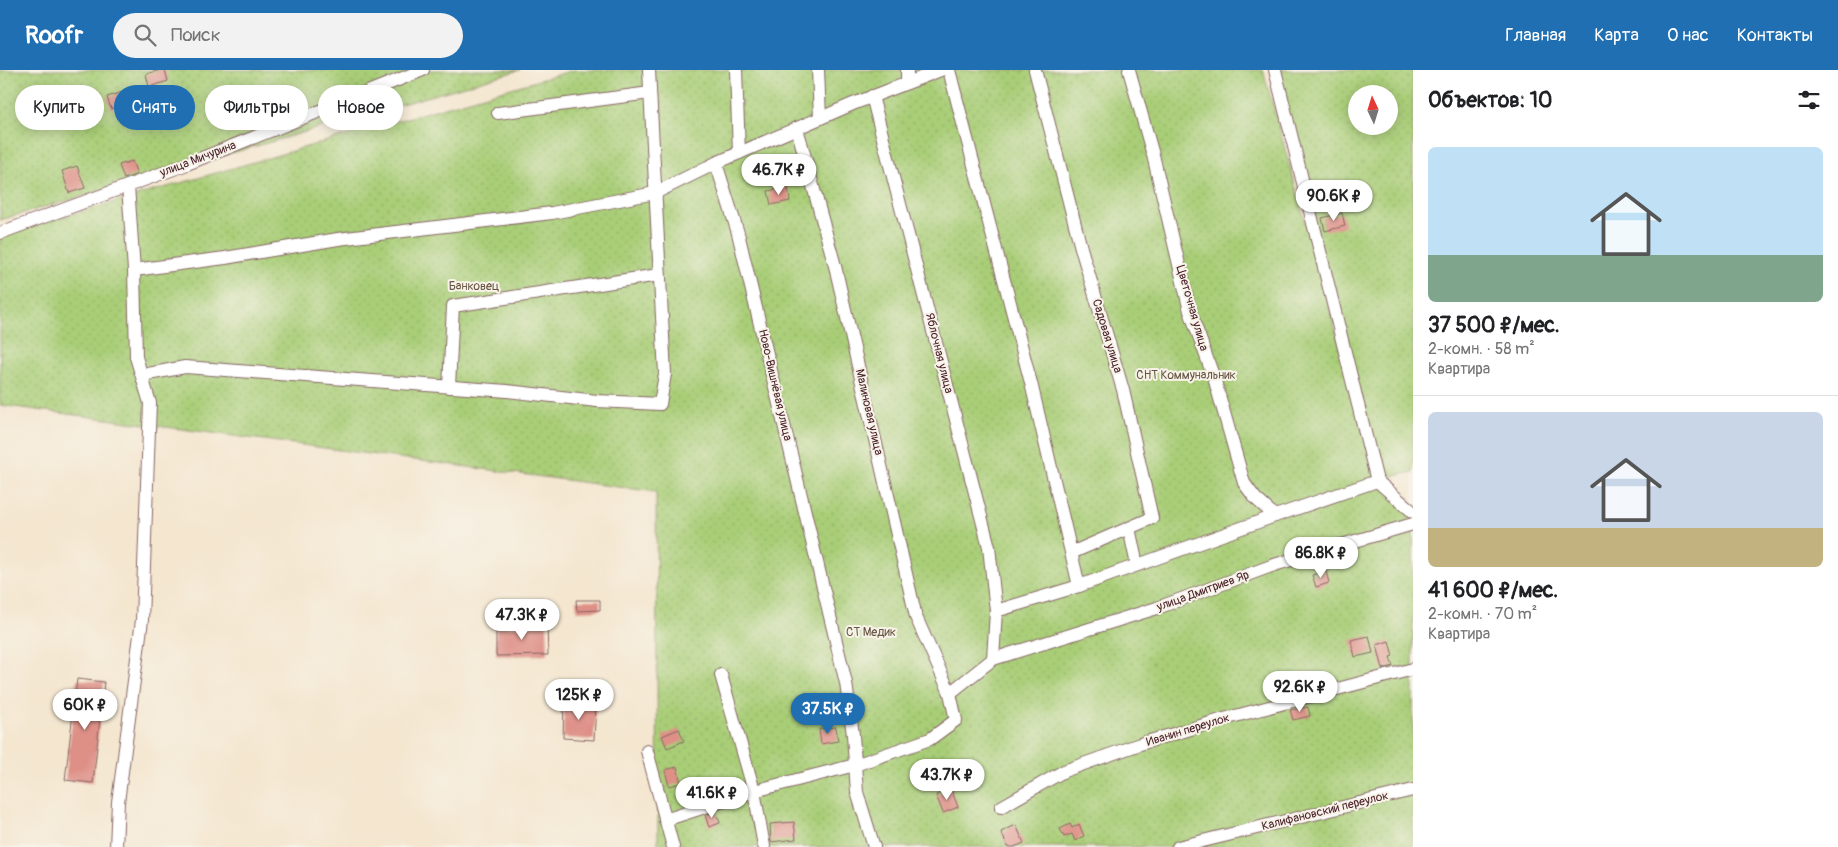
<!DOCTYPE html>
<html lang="ru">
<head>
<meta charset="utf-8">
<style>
	body { margin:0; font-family:Pangolin,sans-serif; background:#f2f2f2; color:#202124; height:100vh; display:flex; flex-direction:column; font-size:19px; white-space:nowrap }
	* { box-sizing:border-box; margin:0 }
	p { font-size:16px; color:#757577 }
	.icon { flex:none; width:28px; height:28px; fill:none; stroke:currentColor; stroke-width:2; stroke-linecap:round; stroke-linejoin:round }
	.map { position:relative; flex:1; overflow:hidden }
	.sheet { display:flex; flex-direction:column; background:#fff; width:425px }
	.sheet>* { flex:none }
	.guide { position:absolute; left:15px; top:15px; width:475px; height:45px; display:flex; gap:10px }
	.needle { width:32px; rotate:356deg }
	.fabs { position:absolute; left:1348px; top:15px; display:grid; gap:10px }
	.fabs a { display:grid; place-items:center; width:50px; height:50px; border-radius:50%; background:#fff; box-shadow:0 2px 12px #0003; font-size:25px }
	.price { position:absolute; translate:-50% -42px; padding:0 11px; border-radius:18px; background:#fff; color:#222; font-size:16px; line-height:32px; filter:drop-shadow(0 1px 2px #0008) }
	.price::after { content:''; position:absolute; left:50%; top:30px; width:15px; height:11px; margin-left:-8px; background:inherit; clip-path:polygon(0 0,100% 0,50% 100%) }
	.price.on { background:#1f6fb2; color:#fff }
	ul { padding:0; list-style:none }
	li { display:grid; align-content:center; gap:10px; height:265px; padding:0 15px }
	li+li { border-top:1px solid #e0e0e0 }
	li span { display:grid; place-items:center; height:155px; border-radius:8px; color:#555 }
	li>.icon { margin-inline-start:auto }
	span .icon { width:90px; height:90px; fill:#fffc; stroke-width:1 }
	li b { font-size:21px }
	h2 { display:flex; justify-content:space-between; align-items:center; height:60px; padding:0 15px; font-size:21px }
	.pill { padding:0 18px; border-radius:22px; background:#fff; box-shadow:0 2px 12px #0003; font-size:18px; line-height:45px }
	.pill.on { background:#1f6fb2; color:#fff }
	header { display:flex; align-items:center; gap:30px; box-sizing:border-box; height:70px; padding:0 25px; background:#1f6fb2; color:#fff }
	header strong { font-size:24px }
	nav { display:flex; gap:28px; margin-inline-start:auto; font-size:18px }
	.search { width:350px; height:45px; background:#f2f2f2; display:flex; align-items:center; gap:12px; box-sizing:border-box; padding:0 18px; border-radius:28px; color:#757577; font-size:19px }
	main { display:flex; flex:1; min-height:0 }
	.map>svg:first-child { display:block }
	.grass { fill:url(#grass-dots); stroke:#7a7651; fill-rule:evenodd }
	.building { fill:#de9087 }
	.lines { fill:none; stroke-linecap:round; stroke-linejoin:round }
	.minor-casing { stroke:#866564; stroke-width:14 }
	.minor { stroke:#fff; stroke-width:12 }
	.labels { text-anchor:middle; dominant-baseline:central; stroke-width:4; stroke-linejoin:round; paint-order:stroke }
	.street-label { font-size:12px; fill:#4a1f2b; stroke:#f7f3e8 }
	.park-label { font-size:12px; fill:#665442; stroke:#f7f3e8 }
</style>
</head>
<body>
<header>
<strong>Roofr</strong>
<div class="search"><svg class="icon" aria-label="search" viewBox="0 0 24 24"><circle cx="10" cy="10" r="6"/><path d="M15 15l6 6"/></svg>Поиск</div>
<nav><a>Главная</a><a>Карта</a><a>О нас</a><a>Контакты</a></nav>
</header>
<main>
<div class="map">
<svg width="1413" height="777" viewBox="0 0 1413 777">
	<defs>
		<pattern id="grass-dots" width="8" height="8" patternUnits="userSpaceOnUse" patternTransform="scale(1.25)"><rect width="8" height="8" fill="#a9ce77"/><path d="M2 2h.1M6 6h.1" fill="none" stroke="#93b067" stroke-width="1.8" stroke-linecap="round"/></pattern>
	</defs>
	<rect width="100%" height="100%" fill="#f7f3e8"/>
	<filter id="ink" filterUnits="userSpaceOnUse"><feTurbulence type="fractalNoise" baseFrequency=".02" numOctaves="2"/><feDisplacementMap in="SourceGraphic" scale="10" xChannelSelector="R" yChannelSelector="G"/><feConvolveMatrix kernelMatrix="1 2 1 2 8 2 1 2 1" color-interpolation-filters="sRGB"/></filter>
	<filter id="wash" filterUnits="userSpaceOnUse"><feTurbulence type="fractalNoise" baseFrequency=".0096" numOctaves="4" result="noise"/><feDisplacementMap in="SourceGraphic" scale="20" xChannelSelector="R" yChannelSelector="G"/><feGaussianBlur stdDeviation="1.12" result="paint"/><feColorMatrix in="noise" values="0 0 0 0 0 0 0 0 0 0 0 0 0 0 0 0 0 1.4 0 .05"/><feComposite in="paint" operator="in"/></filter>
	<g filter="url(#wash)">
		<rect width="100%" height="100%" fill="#f4e6cf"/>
		<!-- grass -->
		<g class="grass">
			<polygon points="0,0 520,0 0,150"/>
			<path d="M574,0H1263L1369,380L1273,0H1413V402L1390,407L1413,436V777H658L656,422L0,335V165ZM1356,24H1389V56H1356Z"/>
		</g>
		<g id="blocks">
			<!-- building -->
			<g class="building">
				<polygon points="160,0 165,0 168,11 149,17 146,4"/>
				<polygon points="126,21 130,34 111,39 107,27"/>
				<polygon points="132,91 137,104 124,109 119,95"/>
				<polygon points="77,96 85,118 69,123 62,101"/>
				<polygon points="788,117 790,131 771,135 768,121"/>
				<polygon points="1342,143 1345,156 1325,161 1322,148"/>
				<polygon points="1326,501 1329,513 1316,517 1312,505"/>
				<polygon points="576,530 600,530 600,540 577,541"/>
				<polygon points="547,555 548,585 496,586 496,557"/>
				<polygon points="1369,566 1373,583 1355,587 1351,570"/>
				<polygon points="1389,571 1393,586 1390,587 1393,596 1383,599 1377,575"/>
				<polygon points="77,609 104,612 93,713 65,710"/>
				<polygon points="564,632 596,634 594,670 563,668"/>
				<polygon points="1308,637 1310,646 1293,650 1290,640"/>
				<polygon points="836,657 838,671 821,674 819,659"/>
				<polygon points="679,659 684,671 667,678 662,666"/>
				<polygon points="677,697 681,713 669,716 665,700"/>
				<polygon points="951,719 958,737 943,743 936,725"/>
				<polygon points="716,742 720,753 709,757 705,745"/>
				<polygon points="794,752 796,769 771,772 770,754"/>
				<polygon points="1070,754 1072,758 1079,754 1084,766 1075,771 1072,764 1064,767 1060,759"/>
				<polygon points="1016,755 1024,773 1014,777 1008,777 1001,762"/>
			</g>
		</g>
	</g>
	<g filter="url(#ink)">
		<use href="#blocks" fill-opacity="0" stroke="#866564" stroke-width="1"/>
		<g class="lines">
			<defs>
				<g id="minor">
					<polyline points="736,0 739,83"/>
					<polyline points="818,0 820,48"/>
					<polyline points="907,0 907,13"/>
					<polyline points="949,0 1031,313 1079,516"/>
					<polyline points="1035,0 1081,178 1123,320 1152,448 1071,483"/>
					<polyline points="1129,0 1153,85 1190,241 1215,311 1244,413 1255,428 1275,446 1377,411"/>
					<polyline points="1275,0 1377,411 1413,442"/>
					<polyline points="872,26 989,477 996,541"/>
					<polyline points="498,43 650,23"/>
					<polyline points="797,58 835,196 916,547 950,623"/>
					<polyline points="0,163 187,94 423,0"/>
					<polyline points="134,200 225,188 338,169 552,143 655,123 716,93"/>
					<polyline points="143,305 185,297 507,321 597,331 660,334 665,304 649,0"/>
					<polyline points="449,317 453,236 659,205"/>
					<polyline points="1129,458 1137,495"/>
					<polyline points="993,589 1157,538 1274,495 1413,454"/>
					<polyline points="721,605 754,721 764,776"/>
					<polyline points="647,681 673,777"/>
					<polyline points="1001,737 1064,701 1140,674 1224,649 1413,599"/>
					<polyline points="665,750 754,721 855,695 930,669 956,650 950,623 993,589 996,541 1079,516 1275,446"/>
					<polyline points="116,777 118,732 142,550 150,333 136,287 134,200 128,116"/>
					<polyline points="874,777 857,722 853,665 846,613 738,163 716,93 853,34 941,0"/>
					<polyline points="1178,777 1413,720"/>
				</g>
			</defs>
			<!-- minor casing -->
			<use href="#minor" class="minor-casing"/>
			<!-- minor -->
			<use href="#minor" class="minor"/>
		</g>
	</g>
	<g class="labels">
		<!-- street labels -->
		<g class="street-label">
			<text transform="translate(198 89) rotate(-21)">улица Мичурина</text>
			<text transform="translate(1192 238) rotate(74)">Цветочная улица</text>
			<text transform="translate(1107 266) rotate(73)">Садовая улица</text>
			<text transform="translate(939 283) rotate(76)">Яблочная улица</text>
			<text transform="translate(775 315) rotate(77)">Ново-Вишнёвая улица</text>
			<text transform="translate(869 342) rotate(77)">Малиновая улица</text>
			<text transform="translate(1203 521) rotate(-20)">улица Дмитриев Яр</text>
			<text transform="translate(1188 660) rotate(-17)">Иванин переулок</text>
			<text transform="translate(1325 741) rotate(-14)">Калифановский переулок</text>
		</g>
		<!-- park labels -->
		<g class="park-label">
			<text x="474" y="216">Банковец</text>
			<text x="1186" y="305">СНТ Коммунальник</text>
			<text x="871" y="562">СТ Медик</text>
		</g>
	</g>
</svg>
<div class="fabs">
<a><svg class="needle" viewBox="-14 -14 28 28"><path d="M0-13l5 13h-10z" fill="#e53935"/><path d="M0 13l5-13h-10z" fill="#757577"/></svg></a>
</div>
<b class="price" style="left:779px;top:126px">46.7K ₽</b>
<b class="price" style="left:1334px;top:152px">90.6K ₽</b>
<b class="price" style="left:1321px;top:509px">86.8K ₽</b>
<b class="price" style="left:522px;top:571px">47.3K ₽</b>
<b class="price" style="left:1300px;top:643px">92.6K ₽</b>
<b class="price" style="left:579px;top:651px">125K ₽</b>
<b class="price" style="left:85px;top:661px">60K ₽</b>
<b class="price on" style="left:828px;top:665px">37.5K ₽</b>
<b class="price" style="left:947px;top:731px">43.7K ₽</b>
<b class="price" style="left:712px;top:749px">41.6K ₽</b>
<div class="guide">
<a class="pill">Купить</a>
<a class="pill on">Снять</a>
<a class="pill">Фильтры</a>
<a class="pill">Новое</a>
</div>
</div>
<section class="sheet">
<h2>Объектов: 10<svg class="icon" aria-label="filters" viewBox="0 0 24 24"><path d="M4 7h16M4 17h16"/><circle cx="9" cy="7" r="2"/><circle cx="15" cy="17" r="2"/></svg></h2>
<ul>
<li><span style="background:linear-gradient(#bfe0f5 70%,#7fa58c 0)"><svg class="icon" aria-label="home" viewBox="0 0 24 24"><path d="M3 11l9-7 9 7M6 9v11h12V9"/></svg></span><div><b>37 500 ₽/мес.</b><p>2-комн. · 58 m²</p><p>Квартира</p></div></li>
<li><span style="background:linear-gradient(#c9d6e8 75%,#c2b280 0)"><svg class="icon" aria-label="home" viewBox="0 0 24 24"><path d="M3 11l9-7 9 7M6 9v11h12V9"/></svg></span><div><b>41 600 ₽/мес.</b><p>2-комн. · 70 m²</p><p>Квартира</p></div></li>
</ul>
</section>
</main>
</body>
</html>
